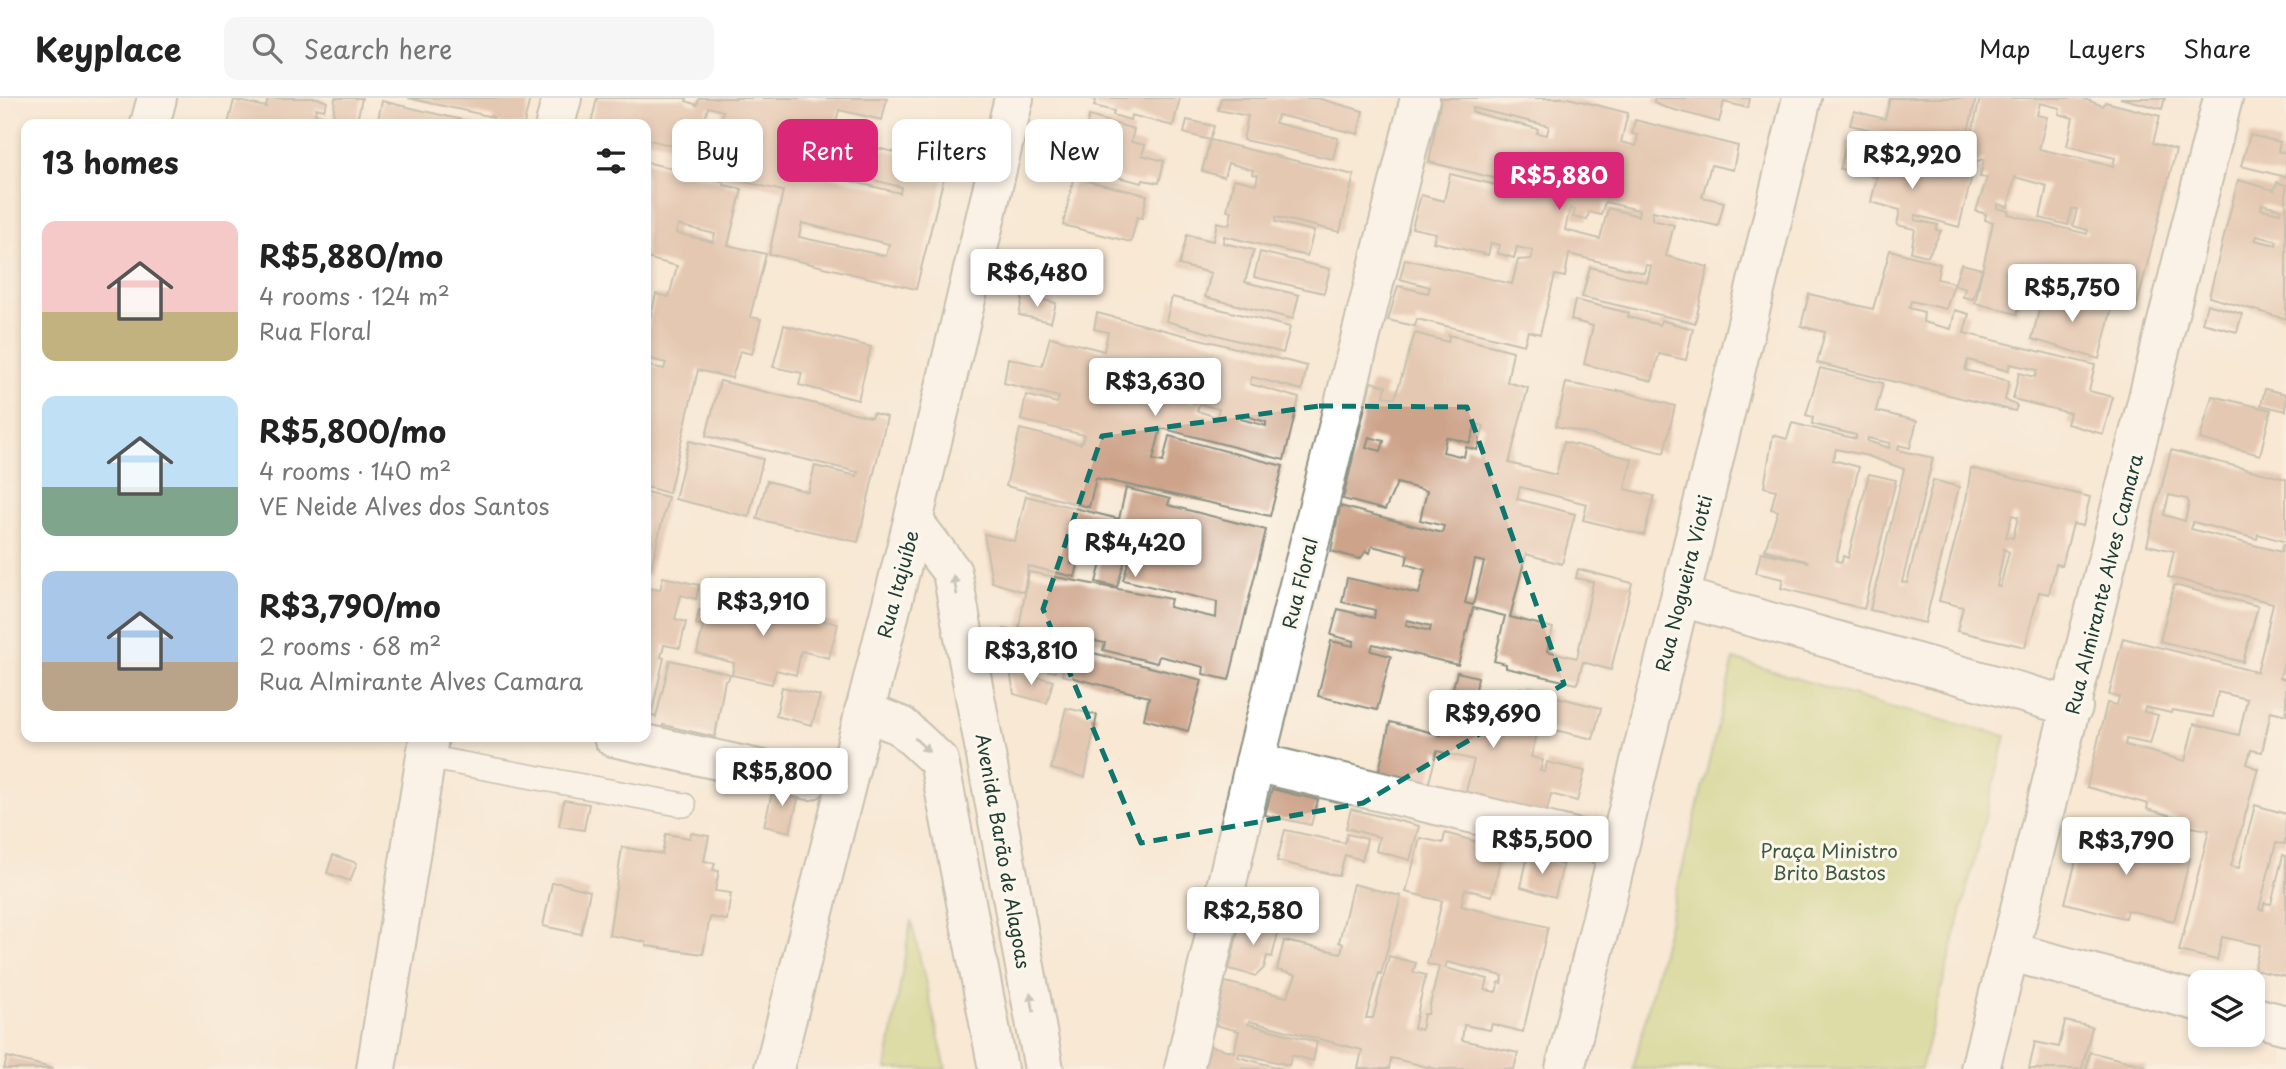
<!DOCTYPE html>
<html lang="en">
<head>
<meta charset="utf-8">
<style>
	body { margin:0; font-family:"Playpen Sans",sans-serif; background:#f6f6f6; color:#222; height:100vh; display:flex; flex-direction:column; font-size:26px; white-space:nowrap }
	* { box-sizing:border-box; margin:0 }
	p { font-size:23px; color:#767676 }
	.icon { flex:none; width:38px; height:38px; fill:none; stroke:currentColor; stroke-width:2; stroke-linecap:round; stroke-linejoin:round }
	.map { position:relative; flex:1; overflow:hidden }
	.panel { position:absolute; left:21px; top:21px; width:630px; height:623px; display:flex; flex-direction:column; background:#fff; border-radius:14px; box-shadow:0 4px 10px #0003 }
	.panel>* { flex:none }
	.banner { position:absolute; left:672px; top:21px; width:665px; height:63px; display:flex; gap:14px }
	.buttons { position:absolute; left:2188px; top:872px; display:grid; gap:14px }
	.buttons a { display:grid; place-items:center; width:77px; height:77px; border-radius:14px; background:#fff; box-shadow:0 4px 10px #0003; font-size:35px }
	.price { position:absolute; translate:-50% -60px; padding:0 16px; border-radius:7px; background:#fff; color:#222; font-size:23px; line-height:46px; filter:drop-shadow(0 2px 4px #0008) }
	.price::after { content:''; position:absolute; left:50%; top:42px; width:21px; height:16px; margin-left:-10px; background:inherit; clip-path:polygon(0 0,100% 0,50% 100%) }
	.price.on { background:#db2777; color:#fff }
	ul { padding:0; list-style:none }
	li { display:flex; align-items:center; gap:21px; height:175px; padding:0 21px }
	li span { display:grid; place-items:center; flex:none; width:196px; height:140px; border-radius:14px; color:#555 }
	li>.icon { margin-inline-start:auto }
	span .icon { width:84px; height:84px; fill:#fffc; stroke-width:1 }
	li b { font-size:30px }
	h2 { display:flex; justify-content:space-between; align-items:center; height:84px; padding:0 21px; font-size:30px }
	.tag { padding:0 24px; border-radius:14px; background:#fff; box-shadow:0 4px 10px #0003; font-size:24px; line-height:63px }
	.tag.on { background:#db2777; color:#fff }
	header { display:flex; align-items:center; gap:42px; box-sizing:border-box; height:98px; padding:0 35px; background:#fff; border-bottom:2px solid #e0e0e0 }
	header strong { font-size:33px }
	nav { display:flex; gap:38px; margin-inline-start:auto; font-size:24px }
	.search { width:490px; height:63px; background:#f6f6f6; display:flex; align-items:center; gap:18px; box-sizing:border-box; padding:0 24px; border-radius:14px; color:#767676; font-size:26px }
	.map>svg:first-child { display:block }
	.green { fill:#bccd6f; stroke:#6e8552; stroke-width:2 }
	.building { fill:#cda38a; fill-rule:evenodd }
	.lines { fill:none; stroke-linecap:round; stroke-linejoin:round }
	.lane-casing { stroke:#8c9284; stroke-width:26 }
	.street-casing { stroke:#8c9284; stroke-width:42 }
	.secondary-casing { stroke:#8c9284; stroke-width:42 }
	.lane { stroke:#fff; stroke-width:23 }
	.street { stroke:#fff; stroke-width:38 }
	.secondary { stroke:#fff; stroke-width:38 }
	.oneway { fill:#8f9e9a }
	.marked { fill:none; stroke:#0f766e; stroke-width:5; stroke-dasharray:14 9; stroke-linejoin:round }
	.labels { text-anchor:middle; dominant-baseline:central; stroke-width:6; stroke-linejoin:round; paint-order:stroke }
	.street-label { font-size:19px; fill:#1f3d34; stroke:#fbf7ec }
	.park-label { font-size:19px; fill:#3e5a40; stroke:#fbf7ec }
</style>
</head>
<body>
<header>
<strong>Keyplace</strong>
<div class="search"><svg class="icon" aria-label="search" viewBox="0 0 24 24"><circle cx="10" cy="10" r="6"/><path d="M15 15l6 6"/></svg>Search here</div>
<nav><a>Map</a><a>Layers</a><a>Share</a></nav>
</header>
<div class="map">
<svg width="2286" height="971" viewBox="0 0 2286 971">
	<rect width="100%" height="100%" fill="#fbf7ec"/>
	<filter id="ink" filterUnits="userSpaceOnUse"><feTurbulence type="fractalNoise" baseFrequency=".0143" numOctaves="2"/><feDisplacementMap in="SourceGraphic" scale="14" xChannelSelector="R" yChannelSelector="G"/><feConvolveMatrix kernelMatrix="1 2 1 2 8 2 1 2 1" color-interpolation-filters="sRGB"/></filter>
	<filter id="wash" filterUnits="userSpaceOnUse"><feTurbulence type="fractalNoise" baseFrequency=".00686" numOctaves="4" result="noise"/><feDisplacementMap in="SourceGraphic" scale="28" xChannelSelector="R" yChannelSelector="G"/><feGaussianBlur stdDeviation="1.57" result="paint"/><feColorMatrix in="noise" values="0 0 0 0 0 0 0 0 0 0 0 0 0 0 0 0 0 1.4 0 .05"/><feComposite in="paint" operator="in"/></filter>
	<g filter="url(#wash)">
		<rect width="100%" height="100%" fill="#f8e8d4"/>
		<!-- green -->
		<g class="green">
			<polygon points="1734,561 1890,609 2006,638 1921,971 1633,971"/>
			<polygon points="911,822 946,971 886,971"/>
		</g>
		<g id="blocks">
			<!-- building -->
			<g class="building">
				<polygon points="268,0 318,0 327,4 324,12 316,10 315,16 333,21 335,0 362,0 357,23 367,26 228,26 234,2 266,9"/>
				<polygon points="408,0 530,0 524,26 493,26 493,19"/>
				<path d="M597,0H687L686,3L697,7L699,0H887L882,22L839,12L832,39L947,67L916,191L769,156L783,93L708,75L723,13L708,9L697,54L646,41V26H591ZM790,55L835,66L834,72L901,89L900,95L829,78L830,71L788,61ZM802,125L889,146L886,158L799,139Z"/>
				<polygon points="1090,0 1180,0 1173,28 1131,17 1130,22 1113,17 1114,13 1094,8 1096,2"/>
				<polygon points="1221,0 1317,0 1363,13 1358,36 1278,17 1275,25 1338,40 1333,61 1243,42 1248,18 1218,12"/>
				<path d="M1441,0H1568L1628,15L1621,44L1636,48L1638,37L1632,36L1635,22L1738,48L1733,72L1711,67L1702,99L1724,104L1718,128L1653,113L1652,122L1674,127L1666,158L1708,169L1695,225L1582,199L1590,169L1647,184L1651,168L1646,167L1644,175L1569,156L1565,179L1555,177L1540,236L1528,233L1524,247L1417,221L1415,228L1388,222L1398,188L1428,195L1430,189L1400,181L1405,161L1512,186L1518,162L1531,161L1533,153L1517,149L1514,160L1497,155L1500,147L1491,145L1488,157L1433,144L1436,135L1412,130L1421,97L1444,103L1450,76L1521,93L1522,87L1429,64ZM1473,10L1549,28L1547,37L1537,35L1538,31L1472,14ZM1605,104L1639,112L1638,118L1608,110L1600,141L1565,132L1570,110L1575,112L1573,119L1587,122L1589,114L1601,117Z"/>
				<polygon points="1655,0 1750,0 1748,10 1724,4 1719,24 1664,9 1654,5"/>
				<path d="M1890,0H1976L1968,34L1972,35L1980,0H2082L2103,8L2105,4L2160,18L2153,45L2176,52L2136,211L2026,182L2017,216L1975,205L1993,124L1985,122L1986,116L1976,113L1987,80L1980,79L1984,61L1977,63L1975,68L1879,45L1881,34L1850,27L1854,13L1885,21ZM2040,5L2060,10L2059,16L2073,20L2067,48L2115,60L2113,68L2039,51L2047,19L2037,17ZM2015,79L2047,88L2040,120L2068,127L2072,111H2077L2073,128L2088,132L2087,136L2008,116L2009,113L1997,110L1998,106L2008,109Z"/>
				<polygon points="2120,0 2165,0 2162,11"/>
				<polygon points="382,3 475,25 475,26 377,26"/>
				<polygon points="1089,18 1134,31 1131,44 1145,47 1142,57 1164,63 1159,85 1143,82 1142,85 1077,69"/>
				<polygon points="1187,22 1214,28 1210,42 1354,77 1340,134 1276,119 1275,124 1314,133 1307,158 1224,138 1223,145 1254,152 1245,184 1299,197 1293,221 1205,199 1211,175 1179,167 1187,137 1213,143 1217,124 1229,127 1232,113 1227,112 1234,81 1256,86 1258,77 1252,76 1253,72 1228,65 1224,79 1202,73 1210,42 1184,35"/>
				<polygon points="2250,37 2280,44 2278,53 2286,55 2286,79 2241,68"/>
				<polygon points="1847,42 1880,51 1879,55 1972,78 1959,129 1916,117 1915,122 1938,127 1936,132 1941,133 1928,158 1911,154 1915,131 1897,127 1900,112 1871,104 1877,79 1840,71"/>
				<path d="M646,64L724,84V87L742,91L728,147L766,156L750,219L761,221L752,256L740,253L732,280L698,272L669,395L646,389V267L664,271L666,265L646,260V238L656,196L669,199L677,168L646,160ZM678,127L715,136L713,144L676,135Z"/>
				<polygon points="1074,80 1147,97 1142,120 1137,119 1131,144 1063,127"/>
				<path d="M2238,82L2274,92L2277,84L2286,87V221L2209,199ZM2262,106L2281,111L2280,115L2261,111ZM2257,138L2277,143L2276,147L2255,142Z"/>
				<polygon points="1890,152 1940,166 1937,181 1955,185 1961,166 1982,171 1973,201 1963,199 1965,190 1954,187 1946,211 1911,203 1909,210 1924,214 1923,224 1951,231 1955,212 1969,216 1964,235 2095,267 2089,293 2113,299 2103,336 2067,326 2070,315 2013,301 2019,275 2035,279 2037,272 2010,266 2008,273 1968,262 1965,272 2009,283 2005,302 2017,308 2015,313 1817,265 1825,234 1801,228 1809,196 1873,211"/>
				<polygon points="1260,154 1330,171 1324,195 1254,179"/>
				<polygon points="2043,195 2054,198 2055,195 2112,209 2099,261 2032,241"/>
				<polygon points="1023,197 1056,205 1051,224 1019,217"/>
				<polygon points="1172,199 1290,229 1283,255 1166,223"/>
				<polygon points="1575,202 1629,215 1628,219 1660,227 1661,222 1693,231 1686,262 1659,256 1652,283 1584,266 1593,228 1571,222"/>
				<polygon points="2207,206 2242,216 2237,234 2202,225"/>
				<path d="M1097,215L1307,268L1302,292L1252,279L1250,286L1299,300L1284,362L1161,330L1153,362L1163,364L1169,338L1283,368L1270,418L1096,380L1089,409L1006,388L1020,331L1081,346L1084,337L1021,322L1026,297L1057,305L1059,299L1004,285L1008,260L1042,268L1050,239L1104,253L1108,234L1094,231ZM1157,262L1195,272L1190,290L1199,292L1195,305L1150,293ZM1200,306L1219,311L1217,319L1197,313ZM1243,317L1266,324V328L1241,321Z"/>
				<polygon points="784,227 871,249 858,302 799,287 802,275 773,269"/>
				<path d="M1415,235L1448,244L1449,237L1513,253L1507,284L1528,290L1509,365L1556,377L1564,344L1632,361L1625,391L1654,398L1644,437L1583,422L1587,406L1520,389L1517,401L1575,416L1562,466L1526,456L1510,519L1553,530L1547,553L1577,560L1593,484L1576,480L1578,471L1632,485L1611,572L1583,564L1577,586L1506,570V566L1494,563L1505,518L1473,510L1458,567L1373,546L1371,553L1391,558L1377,612L1318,598L1331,543L1353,548L1354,543L1331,537L1338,511L1374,520L1375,512L1342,504L1347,480L1419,496L1425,472L1406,466L1408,457L1372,448L1370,455L1366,453L1360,461L1331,453L1340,408L1442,435L1444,428L1420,422L1427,393L1397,385L1385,412L1343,401L1371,284L1386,288L1384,298L1395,300ZM1476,326L1484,328L1477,352L1466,349L1464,359L1443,354L1446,339L1470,345ZM1369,339L1384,343L1381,353L1366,349ZM1475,462L1484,464L1473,507L1465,505ZM1407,522L1431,528L1430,533L1406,527Z"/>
				<path d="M1820,270L1883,285L1876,313L1917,323L1910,350L1899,347L1898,352L1933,360L1902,484L1907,485L1933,382L1959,389L1925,525L1870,512L1904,371L1868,358L1836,351L1833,362L1859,369L1836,463L1842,464L1843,458L1848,460L1869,376L1896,382L1864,511L1781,490L1783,481L1756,475L1761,454L1809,464L1765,452L1778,413L1771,411L1776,392L1764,389L1773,337L1787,341L1792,325L1856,341V337L1812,326L1813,319L1806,317ZM1868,340L1890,345L1889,350L1867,343Z"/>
				<polygon points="720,283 871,319 873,315 887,319 858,444 757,421 767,383 808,394 815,368 857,378 858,374 706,338"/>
				<polygon points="1566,285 1618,294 1618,292 1675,308 1664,355 1556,328"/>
				<polygon points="2265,291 2286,296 2286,313 2261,307"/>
				<polygon points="2212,298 2271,312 2260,357 2200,341"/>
				<polygon points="689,343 763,361 749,419 675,401"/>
				<path d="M2171,352L2286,381V444L2258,436L2257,441L2193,424L2191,431L2281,454L2283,447L2286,448V555L2280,580L2286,581V617L2271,613L2262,654L2251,652L2247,666L2258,671L2231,768L2239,770L2255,707L2286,716L2285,746L2276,745L2259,811L2263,812L2264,805L2271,806L2283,757L2286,758V879L2254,872L2260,847L2250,845L2222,839L2217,862L2179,853L2209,732L2185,728L2187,722L2147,711L2148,706L2087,689L2107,605L2117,607L2119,599L2109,597L2123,540L2257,574L2263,551L2273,505L2168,479L2174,453L2147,447ZM2169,397L2187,401L2189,405L2185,423L2164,417ZM2218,594L2247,601L2239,637L2194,626L2185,663L2125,647L2126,641L2150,646L2158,617L2144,614L2145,609L2171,615L2172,612L2213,619Z"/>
				<path d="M1971,370L2090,399L2083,428L2073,426L2062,468L2056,466L2049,496L2039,494L2025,549L1957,533L1963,509L1939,503L1966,402ZM2012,417L2018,419L2013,440L2006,439ZM2004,451L2009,454L2000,489L1997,488Z"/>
				<polygon points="1126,390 1170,401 1168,407 1266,432 1229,582 1203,576 1204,569 1159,558 1157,565 1103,552 1105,545 1019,529 1029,474 1171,501 1169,509 1216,520 1217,504 1123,482 1139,426 1136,425 1117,489 1096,484 1109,437 1088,432 1089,428 1082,426 1071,466 1078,467 1075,479 1028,468 1024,494 992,484 984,436 1015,443 1026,398 1119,421"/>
				<polygon points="646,394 668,399 649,478 646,477"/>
				<polygon points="663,479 699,487 696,501 681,497 675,521 686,524 680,550 664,547 661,559 664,560 651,617 656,619 670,562 730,576 728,582 725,582 715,639 663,627 660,638 646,635 646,495 647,490 660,492"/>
				<polygon points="2174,487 2258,508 2243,564 2160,543"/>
				<polygon points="732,495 774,506 773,511 838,526 829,560 801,553 796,577 776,572 772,586 732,577 734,565 697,555 703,528 696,526 699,512 726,519"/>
				<polygon points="1004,531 1063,543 1055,574 1009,564"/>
				<polygon points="1069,549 1202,582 1188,633 1144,621 1149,599 1062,577"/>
				<polygon points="1010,572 1053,583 1047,605 1014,596"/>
				<polygon points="1457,574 1478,579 1473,611 1512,621 1520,590 1601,610 1593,641 1547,630 1546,637 1537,635 1531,659 1543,662 1540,673 1545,674 1547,664 1585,673 1577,703 1551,696 1545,721 1464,701 1474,662 1437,653 1428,688 1375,690 1390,624 1441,637"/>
				<polygon points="782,589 820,598 812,627 776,618"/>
				<polygon points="1066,610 1097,617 1085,679 1051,671"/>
				<polygon points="774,687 800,693 790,734 764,728"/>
				<polygon points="1272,691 1318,702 1311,727 1265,717"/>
				<polygon points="564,702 589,706 584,732 559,728"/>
				<polygon points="1351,711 1419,728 1410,762 1376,753 1379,739 1346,730"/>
				<polygon points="2085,728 2139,742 2143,743 2142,748 2190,760 2174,823 2127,812 2125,820 2120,819 2065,805"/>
				<polygon points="1285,732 1345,745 1347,736 1367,741 1362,762 1345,757 1339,778 1277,763"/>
				<polygon points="691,735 709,738 704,763 715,765 713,772 719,773 715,793 731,795 727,822 710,819 703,856 647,848 645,844 609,837 622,749 662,756 666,736 690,740"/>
				<path d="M1445,735L1503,751L1492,798L1465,791L1461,808L1548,829L1523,934L1492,926L1490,932L1464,927L1462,942L1518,955L1514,971H1436L1391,960L1389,971H1358L1362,952L1249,923L1248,926L1317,944L1313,963L1292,957L1289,967L1239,955L1238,959L1284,971H1204L1210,948L1234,954L1239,933L1215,927L1225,884L1287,899L1296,877L1277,872L1284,843L1341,855L1343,846L1339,844L1353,786L1401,798L1381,876L1379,875L1366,920H1373L1389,858L1416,865L1413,874L1426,877L1414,930L1421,932L1424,916H1428L1439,868L1427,866L1442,803L1406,794L1420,740L1443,745ZM1447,864L1503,878L1502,885L1499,884L1496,894L1485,892L1488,881L1445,870Z"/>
				<polygon points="333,757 357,765 350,783 327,775"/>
				<polygon points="1528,757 1563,767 1555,799 1521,789"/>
				<polygon points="552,785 560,785 590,793 581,836 543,828"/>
				<polygon points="1241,821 1279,831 1272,859 1267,858 1264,870 1256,878 1229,871"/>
				<polygon points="2065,923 2092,929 2082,971 2029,971 2035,944 2059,949"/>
				<polygon points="2090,954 2146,968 2145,971 2086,971"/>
				<polygon points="7,959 32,965 54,971 4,971"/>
			</g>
		</g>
	</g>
	<g filter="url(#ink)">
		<use href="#blocks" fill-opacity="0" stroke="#8c9284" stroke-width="2"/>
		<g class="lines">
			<defs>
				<polyline id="lane" points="426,659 684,707"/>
				<g id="street">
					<polyline points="150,26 157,0"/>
					<polyline points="555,26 562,0"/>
					<polyline points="1681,499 2073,609"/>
					<polyline points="613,639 809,682"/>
					<polyline points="1255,664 1617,750"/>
					<polyline points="2011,854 2200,904"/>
					<polyline points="2252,918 2286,927"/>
					<polyline points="376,971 429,639"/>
					<polyline points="1184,971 1255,664 1420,0"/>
					<polyline points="1565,971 1802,0"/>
					<polyline points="1980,971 2223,0"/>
				</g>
				<g id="secondary">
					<polyline points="913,423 952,474 1044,971"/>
					<polyline points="864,613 901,628 939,663 998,971"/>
					<polyline points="774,971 913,423 1014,0"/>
				</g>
			</defs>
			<!-- lane casing -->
			<use href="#lane" class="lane-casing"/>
			<!-- street casing -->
			<use href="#street" class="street-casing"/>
			<!-- secondary casing -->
			<use href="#secondary" class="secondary-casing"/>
			<!-- lane -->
			<use href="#lane" class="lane"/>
			<!-- street -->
			<use href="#street" class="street"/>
			<!-- secondary -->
			<use href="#secondary" class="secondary"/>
		</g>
		<!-- one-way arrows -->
		<defs><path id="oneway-solid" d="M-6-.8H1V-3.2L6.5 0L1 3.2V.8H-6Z" transform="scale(1.75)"/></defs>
		<g class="oneway">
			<use href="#oneway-solid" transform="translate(955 487) rotate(-101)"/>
			<use href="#oneway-solid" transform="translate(922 647) rotate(43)"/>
			<use href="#oneway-solid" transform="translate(1032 904) rotate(-100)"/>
		</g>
	</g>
	<!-- marked area -->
	<path d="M0 0H2286V971H0ZM1319,308L1467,309L1564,586L1363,705L1141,745L1043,511L1102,338Z" fill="#f8e8d4" fill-opacity=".55" fill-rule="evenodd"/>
	<path class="marked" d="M1319,308L1467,309L1564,586L1363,705L1141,745L1043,511L1102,338Z"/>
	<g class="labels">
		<!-- street labels -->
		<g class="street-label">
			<text transform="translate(1299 485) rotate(-76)">Rua Floral</text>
			<text transform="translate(1683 485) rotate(-76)">Rua Nogueira Viotti</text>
			<text transform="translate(897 486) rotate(-75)">Rua Itajuíbe</text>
			<text transform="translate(2103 486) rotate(-76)">Rua Almirante Alves Camara</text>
			<text transform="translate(1004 753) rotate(80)">Avenida Barão de Alagoas</text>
		</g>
		<!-- park labels -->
		<g class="park-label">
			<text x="1829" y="752">Praça Ministro<tspan x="1829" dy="22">Brito Bastos</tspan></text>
		</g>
	</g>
</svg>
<div class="buttons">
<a><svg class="icon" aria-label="layers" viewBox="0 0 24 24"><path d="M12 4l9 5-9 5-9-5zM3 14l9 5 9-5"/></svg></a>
</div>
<b class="price" style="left:1912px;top:93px">R$2,920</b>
<b class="price on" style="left:1559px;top:114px">R$5,880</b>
<b class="price" style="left:1037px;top:211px">R$6,480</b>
<b class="price" style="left:2072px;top:226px">R$5,750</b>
<b class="price" style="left:1155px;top:320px">R$3,630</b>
<b class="price" style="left:1135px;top:481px">R$4,420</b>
<b class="price" style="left:763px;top:540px">R$3,910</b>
<b class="price" style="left:1031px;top:589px">R$3,810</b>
<b class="price" style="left:1493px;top:652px">R$9,690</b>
<b class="price" style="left:782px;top:710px">R$5,800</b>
<b class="price" style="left:1542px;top:778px">R$5,500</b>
<b class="price" style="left:2126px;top:779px">R$3,790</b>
<b class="price" style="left:1253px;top:849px">R$2,580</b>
<div class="banner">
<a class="tag">Buy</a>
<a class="tag on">Rent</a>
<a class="tag">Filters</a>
<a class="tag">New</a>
</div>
<section class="panel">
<h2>13 homes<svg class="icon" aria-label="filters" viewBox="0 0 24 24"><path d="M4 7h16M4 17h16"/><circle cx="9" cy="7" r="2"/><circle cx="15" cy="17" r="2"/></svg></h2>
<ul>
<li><span style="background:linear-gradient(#f6c9c9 65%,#c2b280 0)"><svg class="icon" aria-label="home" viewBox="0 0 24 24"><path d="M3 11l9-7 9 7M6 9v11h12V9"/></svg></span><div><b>R$5,880/mo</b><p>4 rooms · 124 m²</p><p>Rua Floral</p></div></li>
<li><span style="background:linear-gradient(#bfe0f5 65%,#7fa58c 0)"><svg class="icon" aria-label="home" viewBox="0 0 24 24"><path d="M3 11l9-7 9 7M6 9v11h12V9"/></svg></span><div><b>R$5,800/mo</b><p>4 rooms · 140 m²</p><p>VE Neide Alves dos Santos</p></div></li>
<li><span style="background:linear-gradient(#a9c7e8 65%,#b9a48a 0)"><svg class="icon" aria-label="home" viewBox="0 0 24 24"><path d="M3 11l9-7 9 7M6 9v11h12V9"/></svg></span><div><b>R$3,790/mo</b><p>2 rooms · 68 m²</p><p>Rua Almirante Alves Camara</p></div></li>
</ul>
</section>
</div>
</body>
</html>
